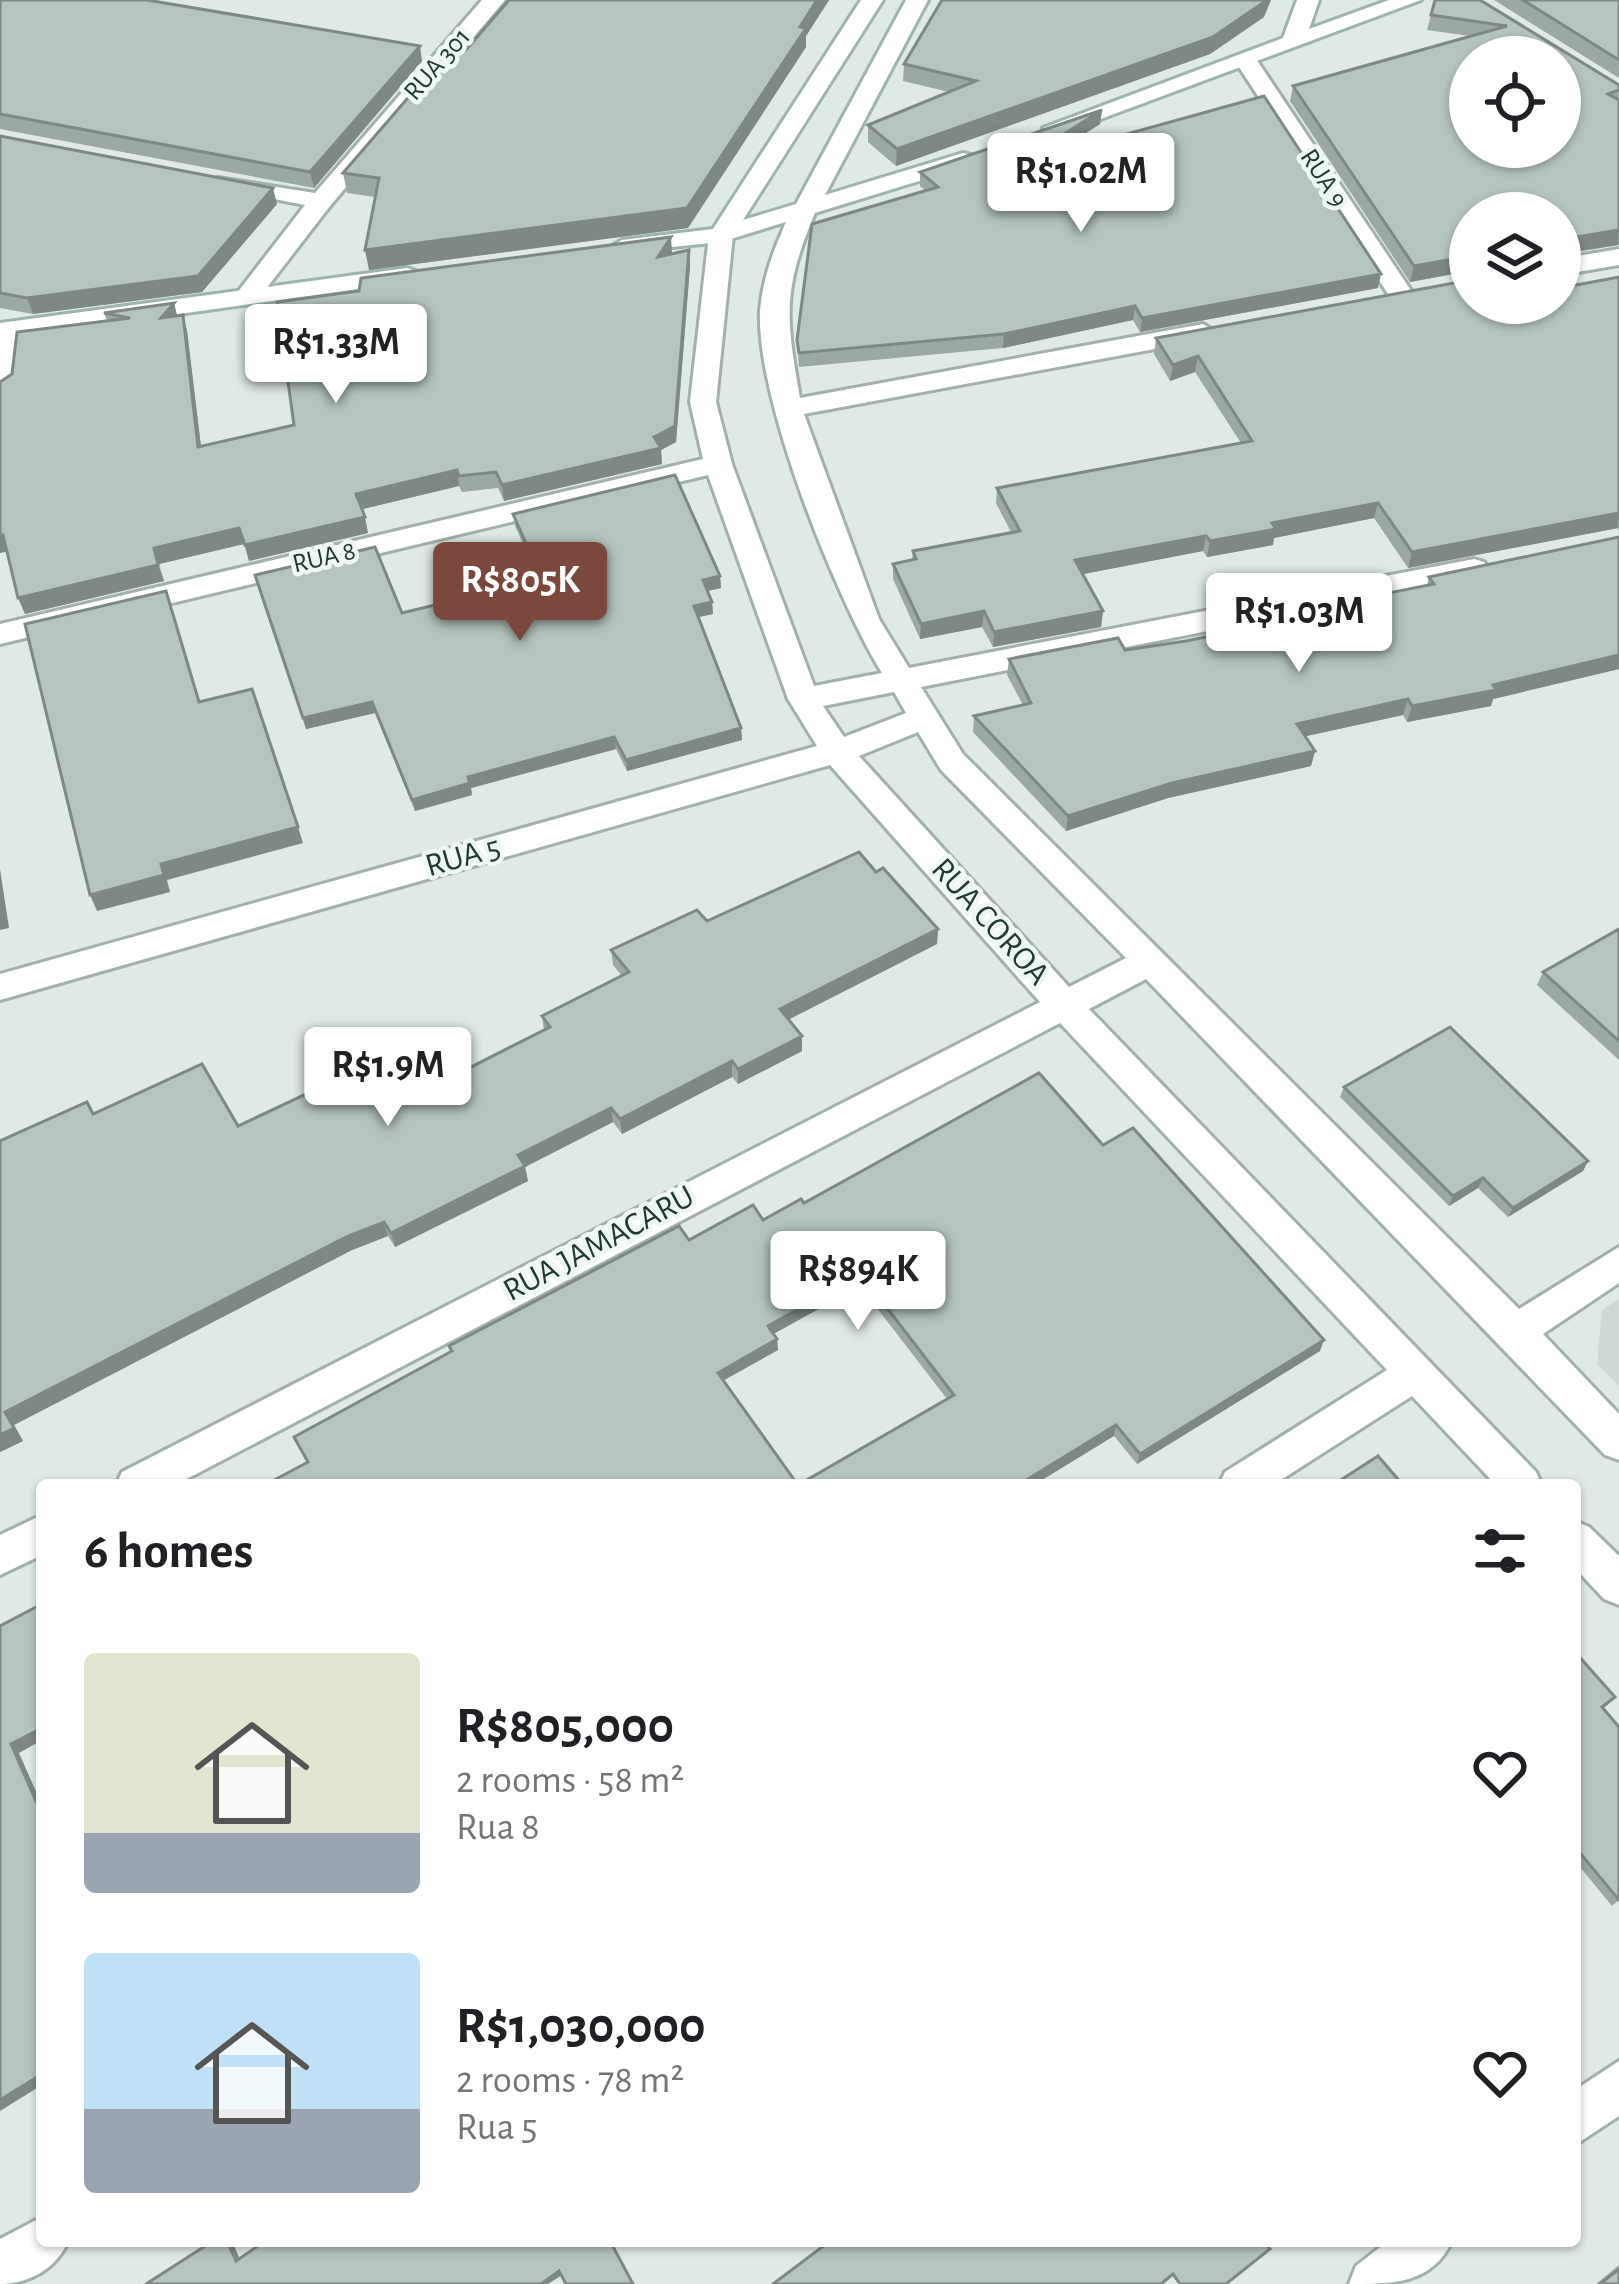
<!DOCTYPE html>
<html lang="en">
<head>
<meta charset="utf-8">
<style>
	body { margin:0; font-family:"Alegreya Sans",sans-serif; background:#f2f2f2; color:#202124; height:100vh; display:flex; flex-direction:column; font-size:45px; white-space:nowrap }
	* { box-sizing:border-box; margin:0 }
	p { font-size:39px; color:#757577 }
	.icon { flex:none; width:66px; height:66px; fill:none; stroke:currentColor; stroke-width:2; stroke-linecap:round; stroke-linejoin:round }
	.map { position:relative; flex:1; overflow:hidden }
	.details { position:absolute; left:36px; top:1479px; width:1545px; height:768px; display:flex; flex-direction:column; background:#fff; border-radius:12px; box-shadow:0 3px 9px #0004 }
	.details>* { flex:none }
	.buttons { position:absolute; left:1449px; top:36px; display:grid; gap:24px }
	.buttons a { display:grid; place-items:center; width:132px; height:132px; border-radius:50%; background:#fff; box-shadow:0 3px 9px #0004; font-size:60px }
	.price { position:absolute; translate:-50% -102px; padding:0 27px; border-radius:12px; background:#fff; color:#222; font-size:39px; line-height:78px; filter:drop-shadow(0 3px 6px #0008) }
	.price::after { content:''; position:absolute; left:50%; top:72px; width:36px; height:27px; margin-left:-18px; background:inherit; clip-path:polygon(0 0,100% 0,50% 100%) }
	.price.active { background:#7b483e; color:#fff }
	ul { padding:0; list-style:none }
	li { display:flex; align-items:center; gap:36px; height:300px; padding:0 48px }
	li span { display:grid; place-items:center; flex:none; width:336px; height:240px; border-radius:12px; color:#555 }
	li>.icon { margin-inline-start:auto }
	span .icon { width:144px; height:144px; fill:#fffc; stroke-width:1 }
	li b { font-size:51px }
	h2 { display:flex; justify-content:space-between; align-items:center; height:144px; padding:0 48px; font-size:51px }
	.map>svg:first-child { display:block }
	.built { fill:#ced9d3 }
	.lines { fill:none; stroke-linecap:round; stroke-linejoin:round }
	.street-casing { stroke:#a2b1ab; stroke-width:6 }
	.secondary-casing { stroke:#9fb5ac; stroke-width:6 }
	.street { fill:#fff; fill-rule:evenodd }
	.secondary { fill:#fff; fill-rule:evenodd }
	.wall { fill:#9ca9a3; fill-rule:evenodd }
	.shaded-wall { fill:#7f8984 }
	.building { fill:#b5c4bd; stroke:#7f8984; stroke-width:3; fill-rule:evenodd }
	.labels { text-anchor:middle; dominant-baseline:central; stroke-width:9; stroke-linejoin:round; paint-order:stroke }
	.far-street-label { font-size:27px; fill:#213931; stroke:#eff7f3 }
	.street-label { font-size:33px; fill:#213931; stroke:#eff7f3 }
</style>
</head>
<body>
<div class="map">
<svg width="1619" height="2284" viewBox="0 0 1619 2284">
	<rect width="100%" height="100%" fill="#dfeae4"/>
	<!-- built -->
	<polygon class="built" points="1619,1299 1619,1386 1597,1364 1602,1310"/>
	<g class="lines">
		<defs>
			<g id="street">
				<polygon points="482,0 505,0 330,206 255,303 237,303 237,293 305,205 218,188 218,178 315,193"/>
				<polygon points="1238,56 1254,56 1414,295 1410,300 1392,300 1235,61"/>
				<path d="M803,206L815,213C782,291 786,317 800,398L1203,324L1216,332L1203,340L804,414L879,619L909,668L1474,559L1484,562L1489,569L1474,579L921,687L963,754L1519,1309L1619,1247V1283L1543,1334L1619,1414V1460L1605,1455L1146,979L1089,1009L1536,1472L1542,1485H1496L1412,1396L1273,1485H1219L1225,1472L1387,1370L1060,1023L175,1485H116L122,1472L1040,1002L830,765L0,1000V974L817,746L788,699L708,475L0,644V624L703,459L690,402L709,235L721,228L733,235L716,402L732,464L814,686L882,673C836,598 756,399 760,311C762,287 769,263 778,241C785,227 787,210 803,206ZM894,692L906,713L844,737L823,706ZM918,732L941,770L1126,958L1069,987L859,756Z"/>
				<polygon points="1619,249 1619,265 1560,275 1560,259"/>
				<polygon points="7,323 20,331 13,390 0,398 0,325"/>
				<polygon points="42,1515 42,1555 0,1575 0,1535"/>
				<polygon points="1575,1521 1589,1527 1619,1556 1619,1605 1604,1599 1575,1568"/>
				<polygon points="1619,2061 1619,2116 1575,2145 1575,2090"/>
				<path d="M42,2217V2241H68C57,2268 29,2284 0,2284V2239Z"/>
				<path d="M1388,2241H1452C1432,2284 1393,2284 1349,2284L1356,2266Z"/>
			</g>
			<g id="secondary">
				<polygon points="861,0 883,0 743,220 796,204 906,0 928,0 825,195 963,153 971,155 971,165 721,242 613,253 609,248 622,240 713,229"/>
				<polygon points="1297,0 1319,0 1309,29 1389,0 1421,0 1063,133 1043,128 1283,38"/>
				<polygon points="407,268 416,271 416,281 0,339 0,323"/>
			</g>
		</defs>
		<!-- street casing -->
		<use href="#street" class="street-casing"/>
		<!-- secondary casing -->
		<use href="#secondary" class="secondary-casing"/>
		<!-- street -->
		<use href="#street" class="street"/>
		<!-- secondary -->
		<use href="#secondary" class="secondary"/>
	</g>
	<!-- wall -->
	<g class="wall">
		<polygon points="0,0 422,61 314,188 0,129"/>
		<polygon points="829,0 806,36 806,47 688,228 369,270 375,197 347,193 343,173 466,50"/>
		<polygon points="1435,0 1480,0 1619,85 1619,245 1564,254 1564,263 1560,276 1560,213 1470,213 1470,271 1410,282 1290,101 1293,86 1470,36 1427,30"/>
		<polygon points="1494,0 1619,0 1619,78"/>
		<polygon points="1264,17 1210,54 896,166 868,142 868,125 949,92 903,81 904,64"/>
		<polygon points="1102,110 1100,124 1051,155 1378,288 1140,332 1133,320 1003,348 799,367 797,340 926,191 920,186 920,172"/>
		<polygon points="0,136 277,204 202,292 33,314 0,308"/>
		<polygon points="689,250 690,266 676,442 661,450 662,464 504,501 498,488 462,492 459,486 362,509 368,533 249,561 244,544 159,564 164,581 25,614 7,552 107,320 104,313 174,303 177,316 183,315 187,331 201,447 294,425 671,253"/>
		<polygon points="1619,277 1619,531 1618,528 1408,568 1374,518 1274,538 1273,545 1207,557 1203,551 1083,574 1103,611 1101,627 993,647 982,627 920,639 893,579 893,564 912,560 913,551 1011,532 996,503 997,488 1241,443 1195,372 1170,381 1154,354 1156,338 1470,303"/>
		<polygon points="513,514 720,576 721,588 707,591 712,602 713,614 698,617 741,728 742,740 627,771 616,749 471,788 472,795 415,811 375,713 306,729 258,587 402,613 539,580 515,526"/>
		<polygon points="1619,537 1619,669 1493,699 1491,706 1407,722 1403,715 1306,736 1315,751 1311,766 1168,798 1066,831 973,732 974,716 1023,705 1007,675 1009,659 1125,650 1186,641 1302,618 1304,610 1427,585 1429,577"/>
		<polygon points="876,872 938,929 937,944 789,1019 802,1036 802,1051 738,1084 732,1077 622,1134 613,1122 525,1167 528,1181 395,1247 388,1236 352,1250 14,1425 23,1441 0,1452 0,1141 93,1114 238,1126 461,1072 544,1030 542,1016 622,976 613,965 611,950"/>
		<polygon points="1619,929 1619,1060 1537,985 1543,972"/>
		<polygon points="1344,1087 1588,1161 1583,1171 1508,1217 1478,1188 1449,1206 1340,1097"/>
		<path d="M1103,1145L1320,1351L1137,1464L1114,1436L798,1485H265L307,1462L294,1437L451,1352L449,1346L689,1240L763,1220L804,1203ZM860,1286L947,1399L798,1485L723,1381L778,1350L777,1339L773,1334Z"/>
		<polygon points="1575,1652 1609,1704 1603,1708 1619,1900 1612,1906 1575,1861"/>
		<polygon points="1619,2265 1619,2284 1596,2284"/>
	</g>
	<!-- shaded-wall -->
	<g class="shaded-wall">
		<polygon points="817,0 829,0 806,36 806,47 688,228 369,270 365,250 800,27"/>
		<polygon points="1267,0 1271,0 1264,17 1210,54 896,166 897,149"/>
		<polygon points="420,46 422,61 314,188 310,172"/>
		<polygon points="1102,110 1100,124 1014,179 1015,165"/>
		<polygon points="273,188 277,204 202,292 33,314 27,298"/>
		<polygon points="1619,230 1618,245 1560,254 1564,239"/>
		<polygon points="671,237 672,253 658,257"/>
		<polygon points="689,250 690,266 676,442 661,450 662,464 504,501 502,485 654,437"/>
		<polygon points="1470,256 1469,271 1410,282 1414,266"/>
		<polygon points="1381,274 1378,288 1140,332 1142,318"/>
		<polygon points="174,303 178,320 161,318"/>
		<polygon points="1135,306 1133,320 1003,348 1004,334"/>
		<polygon points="183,315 187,331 203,463 198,447"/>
		<polygon points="1198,356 1195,372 1170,381 1173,365"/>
		<polygon points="457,470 459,486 359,510 356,494"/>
		<polygon points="1378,503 1374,518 1274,538 1273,545 1207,557 1210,541 1272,523"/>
		<polygon points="1619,513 1618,528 1408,568 1412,552"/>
		<polygon points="365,517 368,533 249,561 245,545"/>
		<polygon points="239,528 244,544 159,564 154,548"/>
		<polygon points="3,535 10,551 0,553 0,536"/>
		<polygon points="1206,536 1203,551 1073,576 1075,560"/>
		<polygon points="158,565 164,581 25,614 18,598"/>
		<polygon points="720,576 721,588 703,592 703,580"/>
		<polygon points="712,602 713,614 694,618 694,606"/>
		<polygon points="984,611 982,627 920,639 921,624"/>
		<polygon points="1103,611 1101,627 993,647 994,632"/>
		<polygon points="1619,655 1619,669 1493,699 1491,706 1407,722 1412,706"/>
		<polygon points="1408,699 1403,715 1293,739 1297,724"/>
		<polygon points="372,702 375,713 306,729 303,718"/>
		<polygon points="741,728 742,740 627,771 626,760"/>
		<polygon points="614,737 616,749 471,788 472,795 415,811 412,800 468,777"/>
		<polygon points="1315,751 1311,766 1168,798 1066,831 1068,816 1172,783"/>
		<polygon points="298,827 303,843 167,880 170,892 97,911 90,895 161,864"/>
		<polygon points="0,869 9,928 0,930"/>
		<polygon points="938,929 937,944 780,1024 780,1009"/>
		<polygon points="802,1036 802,1051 738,1084 738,1069"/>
		<polygon points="732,1061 732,1077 622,1134 620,1119"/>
		<polygon points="611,1108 613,1122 525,1167 528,1181 395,1247 391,1233 518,1155"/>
		<polygon points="1588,1161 1583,1171 1508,1217 1513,1208"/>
		<polygon points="1483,1178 1478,1188 1449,1206 1453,1196"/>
		<polygon points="384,1222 388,1236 352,1250 14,1425 23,1441 0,1452 0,1435 5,1412 348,1236"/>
		<polygon points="861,1274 860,1286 768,1337 768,1326"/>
		<polygon points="777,1339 778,1350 718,1383 718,1373"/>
		<polygon points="1324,1340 1320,1351 1137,1464 1140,1454"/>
		<polygon points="1116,1425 1114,1436 1034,1485 1025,1485 1025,1481"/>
		<polygon points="42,1728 42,1740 19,1753 42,1805 42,1815 11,1744"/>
		<polygon points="42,2074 42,2085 0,2111 0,2100"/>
		<polygon points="227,2241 232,2241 242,2264 236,2261"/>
		<polygon points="559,2271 562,2275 548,2284 541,2284"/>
	</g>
	<!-- building -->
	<g class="building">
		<polygon points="0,0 147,0 420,46 310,172 0,114"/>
		<polygon points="509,0 817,0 800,27 806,28 687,208 365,250 379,178 343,173 451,48 466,50"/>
		<polygon points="942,0 1267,0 1213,37 897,149 868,125 976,81 904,64"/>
		<path d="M1435,0H1480L1619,85V90L1608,94L1619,100V230L1564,239V263L1560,265V213H1470V256L1414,266L1293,86L1507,26L1431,15ZM1470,57H1560V147H1470Z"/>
		<polygon points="1523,0 1619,0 1619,60"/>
		<polygon points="1264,96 1381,274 1142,318 1135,306 1004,334 799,353 797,340 812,224 938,187 920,172 1102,110 1015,165"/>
		<polygon points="0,136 273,188 198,276 27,298 0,293"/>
		<polygon points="671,237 658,257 689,250 675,426 654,437 661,448 502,485 496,472 459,476 457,470 356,494 365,517 245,545 239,528 154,548 158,565 18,598 3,535 0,536 0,382 12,374 17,332 130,318 104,313 174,303 161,318 183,315 198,447 294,425 277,302 359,291 361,278"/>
		<polygon points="1619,277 1619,513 1412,552 1378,503 1272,523 1276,529 1210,541 1206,536 1075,560 1103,611 994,632 984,611 921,624 893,564 916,559 913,551 1020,531 997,488 1252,441 1198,356 1173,365 1156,338 1470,280 1470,303 1560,303 1560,288"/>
		<polygon points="675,475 720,576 703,580 712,602 694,606 741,728 626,760 614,737 468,777 470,783 412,800 372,702 303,718 255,575 375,547 402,613 542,579 513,514"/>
		<polygon points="1619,537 1619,655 1493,685 1496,690 1412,706 1408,699 1297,724 1315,751 1172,783 1068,816 974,716 1031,703 1009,659 1118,638 1125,650 1186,641 1308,616 1304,610 1434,584 1429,577"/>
		<polygon points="166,591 199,702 252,689 298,827 161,864 164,875 90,895 25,624"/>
		<polygon points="859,852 876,872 883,868 938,929 780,1009 802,1036 738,1069 732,1061 620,1119 611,1108 518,1155 525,1166 391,1233 384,1222 348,1236 5,1412 14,1428 0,1435 0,1141 87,1102 93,1114 202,1064 238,1126 434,1034 461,1072 550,1027 542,1016 629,972 611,950 697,910 707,921"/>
		<polygon points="1619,929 1619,1041 1543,972"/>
		<polygon points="1450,1027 1588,1161 1513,1208 1483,1178 1453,1196 1344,1087"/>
		<path d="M1039,1073L1103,1145L1133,1128L1324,1340L1140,1454L1116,1425L1025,1481L1028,1485H540L537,1481L530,1485H265L308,1462L294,1437L452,1351L449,1346L679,1226L689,1240L753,1205L763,1220L801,1199L804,1203ZM861,1274L954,1395L798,1485L718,1373L777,1339L768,1326Z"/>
		<polygon points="1378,1456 1403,1485 1333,1485"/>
		<polygon points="42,1604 42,1728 11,1744 42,1815 42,2074 0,2100 0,1626"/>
		<polygon points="1575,1652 1615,1697 1602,1707 1619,1727 1619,1900 1575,1847"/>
		<polygon points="213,2241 227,2241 236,2261 265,2241 610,2241 633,2284 566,2284 559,2271 541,2284 146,2284"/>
		<polygon points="830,2241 1264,2241 1270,2249 1226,2284 1180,2284 1173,2274 1161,2284 773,2284"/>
		<polygon points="1619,2269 1619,2284 1600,2284"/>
	</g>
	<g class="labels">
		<!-- far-street labels -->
		<g class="far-street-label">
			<text transform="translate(437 64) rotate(-49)">RUA 301</text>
			<text transform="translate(1324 178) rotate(57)">RUA 9</text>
			<text transform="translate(324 557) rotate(-13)">RUA 8</text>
		</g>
		<!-- street labels -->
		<g class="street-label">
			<text transform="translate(463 857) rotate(-16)">RUA 5</text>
			<text transform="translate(990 922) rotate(48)">RUA COROA</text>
			<text transform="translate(599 1244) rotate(-28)">RUA JAMACARU</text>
		</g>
	</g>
</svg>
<div class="buttons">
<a><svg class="icon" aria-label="locate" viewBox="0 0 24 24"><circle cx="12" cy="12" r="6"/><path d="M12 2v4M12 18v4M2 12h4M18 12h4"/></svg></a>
<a><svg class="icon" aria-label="layers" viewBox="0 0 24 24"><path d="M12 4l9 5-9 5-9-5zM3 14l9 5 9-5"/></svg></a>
</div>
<b class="price" style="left:1081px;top:235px">R$1.02M</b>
<b class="price" style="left:336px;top:406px">R$1.33M</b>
<b class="price active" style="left:520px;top:644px">R$805K</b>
<b class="price" style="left:1299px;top:675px">R$1.03M</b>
<b class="price" style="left:388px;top:1129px">R$1.9M</b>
<b class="price" style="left:858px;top:1333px">R$894K</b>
<section class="details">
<h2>6 homes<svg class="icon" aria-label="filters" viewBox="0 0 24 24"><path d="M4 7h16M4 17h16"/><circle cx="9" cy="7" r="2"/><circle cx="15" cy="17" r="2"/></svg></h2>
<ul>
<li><span style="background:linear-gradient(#dfe7d0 75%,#9aa5b1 0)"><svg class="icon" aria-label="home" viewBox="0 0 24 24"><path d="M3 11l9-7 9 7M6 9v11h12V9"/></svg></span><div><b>R$805,000</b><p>2 rooms · 58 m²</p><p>Rua 8</p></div><svg class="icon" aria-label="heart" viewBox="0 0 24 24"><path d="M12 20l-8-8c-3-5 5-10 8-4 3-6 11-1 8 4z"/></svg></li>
<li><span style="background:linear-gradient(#bfe0f5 65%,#9aa5b1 0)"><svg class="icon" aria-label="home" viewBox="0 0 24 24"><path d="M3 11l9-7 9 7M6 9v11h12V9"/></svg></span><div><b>R$1,030,000</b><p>2 rooms · 78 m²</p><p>Rua 5</p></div><svg class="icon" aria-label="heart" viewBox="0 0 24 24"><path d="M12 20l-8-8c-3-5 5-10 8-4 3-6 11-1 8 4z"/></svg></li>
</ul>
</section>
</div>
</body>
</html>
